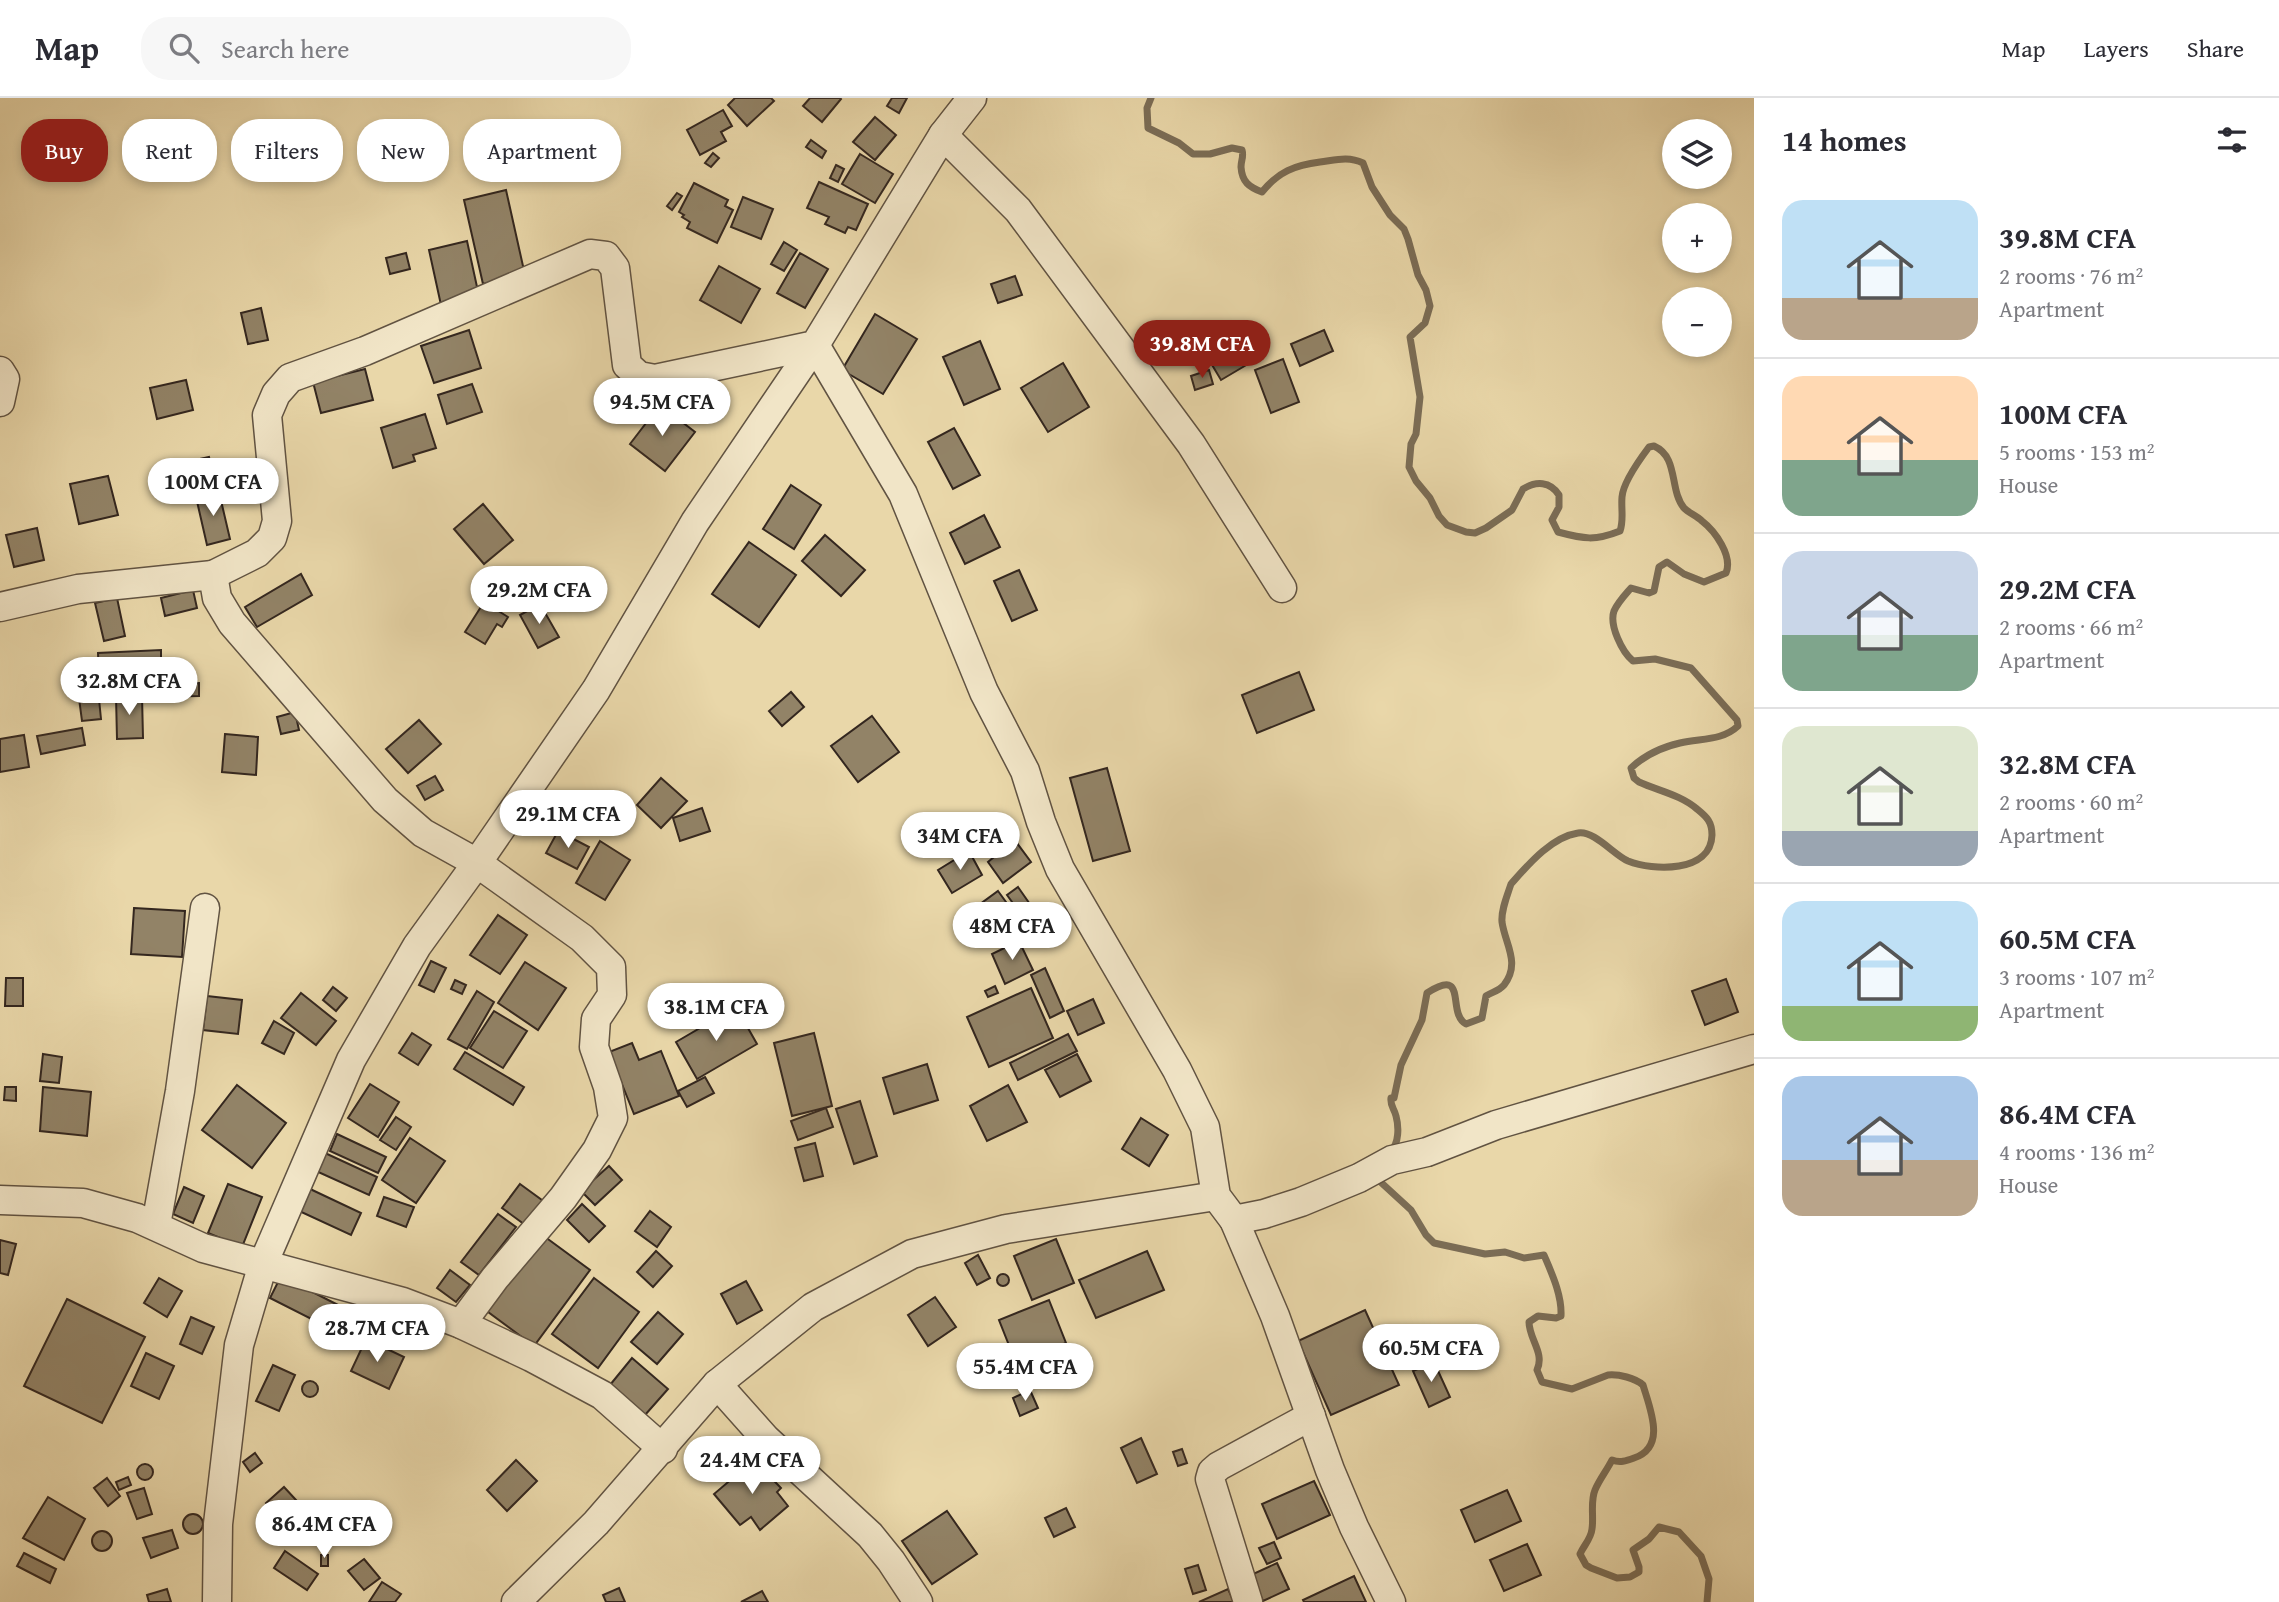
<!DOCTYPE html>
<html lang="en">
<head>
<meta charset="utf-8">
<style>
	body { margin:0; font-family:"Gentium Book Plus",serif; background:#f7f7f7; color:#2b2b33; height:100vh; display:flex; flex-direction:column; font-size:26px; white-space:nowrap }
	* { box-sizing:border-box; margin:0 }
	p { font-size:23px; color:#7c7c81 }
	.icon { flex:none; width:38px; height:38px; fill:none; stroke:currentColor; stroke-width:2; stroke-linecap:round; stroke-linejoin:round }
	.map { position:relative; flex:1; overflow:hidden }
	.side { display:flex; flex-direction:column; background:#fff; width:525px }
	.side>* { flex:none }
	.hud { position:absolute; left:21px; top:21px; width:665px; height:63px; display:flex; gap:14px }
	.fabs { position:absolute; left:1662px; top:21px; display:grid; gap:14px }
	.fabs a { display:grid; place-items:center; width:70px; height:70px; border-radius:50%; background:#fff; box-shadow:0 4px 10px #0003; font-size:35px }
	.price { position:absolute; translate:-50% -60px; padding:0 16px; border-radius:24px; background:#fff; color:#222; font-size:23px; line-height:46px; filter:drop-shadow(0 2px 4px #0008) }
	.price::after { content:''; position:absolute; left:50%; top:42px; width:21px; height:16px; margin-left:-10px; background:inherit; clip-path:polygon(0 0,100% 0,50% 100%) }
	.price.selected { background:#8f2418; color:#fff }
	ul { padding:0; list-style:none }
	li { display:flex; align-items:center; gap:21px; height:175px; padding:0 28px }
	li+li { border-top:2px solid #e1e1e2 }
	li span { display:grid; place-items:center; flex:none; width:196px; height:140px; border-radius:21px; color:#555 }
	li>.icon { margin-inline-start:auto }
	span .icon { width:84px; height:84px; fill:#fffc; stroke-width:1 }
	li b { font-size:30px }
	h2 { display:flex; justify-content:space-between; align-items:center; height:84px; padding:0 28px; font-size:30px }
	.tag { padding:0 24px; border-radius:28px; background:#fff; box-shadow:0 4px 10px #0003; font-size:24px; line-height:63px }
	.tag.selected { background:#8f2418; color:#fff }
	header { display:flex; align-items:center; gap:42px; box-sizing:border-box; height:98px; padding:0 35px; background:#fff; border-bottom:2px solid #e1e1e2 }
	header strong { font-size:33px }
	nav { display:flex; gap:38px; margin-inline-start:auto; font-size:24px }
	.search { width:490px; height:63px; background:#f7f7f7; display:flex; align-items:center; gap:18px; box-sizing:border-box; padding:0 24px; border-radius:28px; color:#7c7c81; font-size:26px }
	main { display:flex; flex:1; min-height:0 }
	.map>svg:first-child { display:block }
	.lines { fill:none; stroke-linecap:round; stroke-linejoin:round }
	.stream { stroke:#7b6d56; stroke-width:7 }
	.building { fill:#928367; stroke:#34271f; stroke-width:2 }
	.minor-casing { stroke:#615342; stroke-width:31 }
	.minor { stroke:#f1e5c7; stroke-width:28 }
</style>
</head>
<body>
<header>
<strong>Map</strong>
<div class="search"><svg class="icon" aria-label="search" viewBox="0 0 24 24"><circle cx="10" cy="10" r="6"/><path d="M15 15l6 6"/></svg>Search here</div>
<nav><a>Map</a><a>Layers</a><a>Share</a></nav>
</header>
<main>
<div class="map">
<svg width="1754" height="1504" viewBox="0 0 1754 1504">
	<rect width="100%" height="100%" fill="#e9d7a9"/>
	<filter id="stains"><feTurbulence type="fractalNoise" baseFrequency=".00286" numOctaves="4"/><feColorMatrix values="0 0 0 0 .2 0 0 0 0 .09 0 0 0 0 .02 0 0 0 .5 -.17"/></filter>
	<radialGradient id="worn" r=".72"><stop offset=".6" stop-color="#630" stop-opacity="0"/><stop offset="1" stop-color="#630" stop-opacity=".3"/></radialGradient>
	<g class="lines">
		<!-- stream -->
		<g class="stream">
			<path d="M1151,0L1147,10L1148,30L1179,45L1193,56H1210L1232,50L1242,52C1244,59 1241,62 1241,69C1242,84 1249,89 1262,94C1278,74 1295,67 1320,64C1336,62 1348,58 1363,65L1372,89L1390,117L1404,131L1408,141L1418,177L1426,192L1430,208L1425,225L1410,239L1420,299L1416,336L1411,346L1409,369L1416,383L1430,400L1439,418L1447,427L1466,434L1475,435L1486,430L1512,412L1523,391C1536,383 1550,383 1559,397V409L1552,422L1558,434C1584,441 1595,443 1620,433C1624,422 1621,412 1622,399C1623,385 1640,361 1649,349L1654,348C1679,359 1669,392 1684,410C1689,415 1697,418 1702,423C1715,433 1733,458 1726,475L1704,484L1684,476L1667,464L1659,469L1654,493L1649,495L1631,490C1625,497 1618,504 1614,513C1609,527 1622,554 1633,563L1655,561L1691,570L1737,622L1738,628C1722,643 1701,640 1680,645C1662,649 1644,658 1631,670L1634,680L1639,684C1659,693 1681,697 1697,711C1707,719 1712,724 1712,737C1711,775 1653,773 1628,763C1614,757 1594,732 1578,735C1551,739 1527,768 1511,786C1507,798 1501,812 1502,824C1505,846 1521,865 1504,887C1499,893 1492,894 1486,898L1482,920L1466,926C1446,915 1469,868 1427,895L1422,922L1401,967L1394,1000H1391C1390,1008 1394,1010 1396,1018C1399,1029 1399,1045 1391,1053"/>
			<path d="M1374,1078L1411,1112L1426,1137L1434,1145L1485,1156L1505,1154L1524,1160L1544,1157C1552,1176 1562,1197 1561,1218L1556,1220L1538,1218L1529,1224C1529,1241 1545,1255 1537,1272L1542,1284L1572,1291L1608,1277C1619,1276 1635,1280 1643,1287C1650,1311 1667,1349 1634,1360C1626,1363 1620,1365 1612,1362C1607,1372 1599,1382 1595,1392C1590,1404 1594,1418 1592,1431C1591,1441 1584,1447 1580,1456L1586,1467L1591,1470L1617,1480L1630,1479L1639,1474V1469L1633,1452L1649,1441L1659,1429L1679,1434L1701,1458L1709,1481L1707,1504"/>
		</g>
	</g>
	<!-- building -->
	<g class="building">
		<polygon points="735,0 771,0 774,3 747,28 728,7"/>
		<polygon points="810,0 840,0 841,1 822,24 803,8"/>
		<polygon points="892,0 907,0 899,15 887,8"/>
		<polygon points="723,12 732,28 721,34 726,43 700,57 687,32"/>
		<polygon points="875,19 896,37 875,62 853,44"/>
		<polygon points="1703,27 1705,33 1685,33"/>
		<polygon points="811,42 826,53 822,60 806,49"/>
		<polygon points="713,55 719,60 711,69 705,65"/>
		<polygon points="860,56 893,76 875,105 842,86"/>
		<polygon points="836,67 844,71 838,84 830,80"/>
		<polygon points="819,84 868,106 856,132 848,129 845,135 825,126 829,119 807,110"/>
		<polygon points="694,85 728,102 725,108 733,112 717,145 687,130 690,124 682,119 684,117 679,114"/>
		<polygon points="506,92 525,177 483,186 464,102"/>
		<polygon points="677,95 682,98 672,112 667,108"/>
		<polygon points="743,99 773,111 761,141 731,129"/>
		<polygon points="467,143 479,198 441,207 429,152"/>
		<polygon points="784,144 797,152 784,173 771,166"/>
		<polygon points="406,155 410,171 390,176 386,160"/>
		<polygon points="800,155 828,171 805,210 777,195"/>
		<polygon points="719,168 760,191 741,225 700,202"/>
		<polygon points="1015,178 1022,197 998,205 991,186"/>
		<polygon points="261,210 268,242 248,246 241,215"/>
		<polygon points="875,216 917,241 883,296 842,272"/>
		<polygon points="469,232 481,270 434,285 421,248"/>
		<polygon points="1324,232 1333,253 1300,268 1291,246"/>
		<polygon points="1232,239 1248,266 1221,282 1205,255"/>
		<polygon points="980,243 1000,291 964,307 943,259"/>
		<polygon points="1283,261 1299,304 1271,315 1255,272"/>
		<polygon points="1063,265 1089,309 1048,334 1021,290"/>
		<polygon points="365,271 373,302 321,315 313,284"/>
		<polygon points="1209,272 1213,286 1195,292 1191,278"/>
		<polygon points="186,282 193,312 157,321 150,290"/>
		<polygon points="472,286 482,314 447,326 438,297"/>
		<polygon points="660,307 695,334 665,373 630,346"/>
		<polygon points="425,316 436,350 413,357 415,363 393,370 381,330"/>
		<polygon points="954,330 980,377 953,391 928,344"/>
		<polygon points="209,359 216,390 179,399 172,367"/>
		<polygon points="108,378 118,417 79,426 70,386"/>
		<polygon points="791,387 821,407 794,451 763,431"/>
		<polygon points="219,394 230,441 207,447 196,399"/>
		<polygon points="483,406 513,442 484,466 454,431"/>
		<polygon points="984,417 1000,449 965,466 950,435"/>
		<polygon points="37,430 44,462 14,469 6,437"/>
		<polygon points="825,437 865,472 841,498 802,463"/>
		<polygon points="749,444 796,477 759,529 712,496"/>
		<polygon points="1019,472 1037,512 1012,523 994,483"/>
		<polygon points="301,476 312,497 257,529 245,509"/>
		<polygon points="193,492 197,510 165,518 161,500"/>
		<polygon points="117,500 125,538 104,543 95,505"/>
		<polygon points="484,504 508,519 502,529 497,526 485,546 465,534"/>
		<polygon points="540,506 559,539 538,550 520,517"/>
		<polygon points="161,552 161,577 99,580 98,555"/>
		<polygon points="1299,574 1314,612 1257,635 1242,597"/>
		<polygon points="199,585 199,598 150,599 150,587"/>
		<polygon points="98,591 101,621 82,623 78,593"/>
		<polygon points="791,594 804,609 782,628 769,613"/>
		<polygon points="116,598 142,598 143,640 117,641"/>
		<polygon points="295,614 299,632 281,636 277,619"/>
		<polygon points="872,618 899,654 858,684 831,648"/>
		<polygon points="419,622 441,646 408,675 386,651"/>
		<polygon points="82,630 85,647 41,656 37,638"/>
		<polygon points="225,636 258,639 256,677 222,674"/>
		<polygon points="24,637 29,669 0,674 0,641"/>
		<polygon points="1107,670 1130,753 1093,763 1070,680"/>
		<polygon points="435,678 443,692 425,702 417,688"/>
		<polygon points="661,680 687,703 661,730 637,707"/>
		<polygon points="614,708 630,719 619,735 603,724"/>
		<polygon points="702,710 710,733 680,743 673,720"/>
		<polygon points="558,733 589,749 577,771 546,755"/>
		<polygon points="1011,737 1031,764 1003,785 988,764 1000,754 996,748"/>
		<polygon points="600,743 630,762 605,802 576,785"/>
		<polygon points="969,753 982,777 952,795 938,772"/>
		<polygon points="1018,789 1034,812 1023,819 1007,797"/>
		<polygon points="998,793 1006,804 981,823 972,812"/>
		<polygon points="134,810 185,813 182,859 131,856"/>
		<polygon points="498,817 527,837 500,876 470,857"/>
		<polygon points="1019,843 1033,872 1005,886 992,856"/>
		<polygon points="431,863 446,870 434,894 419,887"/>
		<polygon points="525,864 566,890 538,932 498,905"/>
		<polygon points="1045,870 1064,913 1050,920 1031,877"/>
		<polygon points="6,880 23,880 23,908 5,908"/>
		<polygon points="1726,881 1738,914 1705,927 1692,893"/>
		<polygon points="455,882 466,887 462,896 451,891"/>
		<polygon points="995,888 998,895 988,899 985,893"/>
		<polygon points="333,889 347,900 336,913 323,902"/>
		<polygon points="1031,890 1053,940 989,969 967,919"/>
		<polygon points="477,893 494,904 467,951 448,941"/>
		<polygon points="301,895 336,923 316,947 281,920"/>
		<polygon points="207,898 242,902 238,936 203,932"/>
		<polygon points="1093,901 1104,925 1078,937 1067,913"/>
		<polygon points="736,909 757,946 697,981 676,944"/>
		<polygon points="494,913 527,933 503,970 470,950"/>
		<polygon points="274,923 294,935 284,956 262,945"/>
		<polygon points="412,935 431,947 418,967 399,955"/>
		<polygon points="814,935 832,1008 792,1018 774,945"/>
		<polygon points="1068,936 1077,953 1018,982 1010,965"/>
		<polygon points="632,945 639,962 661,953 679,998 634,1016 609,954"/>
		<polygon points="465,954 524,989 513,1007 454,971"/>
		<polygon points="43,956 62,959 59,985 40,983"/>
		<polygon points="1077,956 1091,983 1060,999 1045,972"/>
		<polygon points="927,966 938,1002 894,1016 883,980"/>
		<polygon points="705,979 714,995 687,1009 678,993"/>
		<polygon points="370,986 399,1004 378,1039 348,1020"/>
		<polygon points="237,987 286,1025 252,1070 202,1032"/>
		<polygon points="1008,987 1027,1024 987,1043 970,1008"/>
		<polygon points="5,989 16,989 16,1003 4,1002"/>
		<polygon points="43,989 91,994 87,1038 40,1033"/>
		<polygon points="860,1003 877,1058 854,1066 836,1011"/>
		<polygon points="826,1010 833,1029 798,1042 791,1023"/>
		<polygon points="396,1019 411,1029 396,1052 380,1042"/>
		<polygon points="1141,1020 1168,1037 1149,1068 1122,1051"/>
		<polygon points="337,1036 386,1059 378,1075 330,1053"/>
		<polygon points="410,1040 445,1063 416,1105 382,1082"/>
		<polygon points="815,1045 823,1078 804,1083 795,1050"/>
		<polygon points="325,1055 377,1079 369,1097 316,1073"/>
		<polygon points="609,1068 622,1082 595,1107 581,1093"/>
		<polygon points="228,1086 262,1099 242,1149 208,1135"/>
		<polygon points="520,1086 546,1105 528,1129 502,1110"/>
		<polygon points="184,1089 204,1098 193,1125 173,1116"/>
		<polygon points="308,1090 361,1115 351,1137 297,1112"/>
		<polygon points="384,1099 414,1109 406,1129 377,1118"/>
		<polygon points="582,1106 605,1128 589,1144 567,1122"/>
		<polygon points="650,1113 671,1129 657,1149 635,1133"/>
		<polygon points="498,1116 516,1129 479,1177 461,1164"/>
		<polygon points="537,1133 590,1172 534,1248 480,1208"/>
		<polygon points="1056,1141 1074,1185 1032,1202 1014,1158"/>
		<polygon points="0,1142 16,1146 8,1177 0,1175"/>
		<polygon points="656,1153 672,1168 653,1189 637,1174"/>
		<polygon points="1147,1153 1164,1192 1096,1220 1079,1182"/>
		<polygon points="978,1157 990,1180 977,1187 965,1165"/>
		<polygon points="450,1172 470,1187 456,1204 437,1190"/>
		<circle cx="1003" cy="1182" r="6"/>
		<polygon points="281,1178 346,1211 335,1233 270,1200"/>
		<polygon points="159,1180 182,1193 167,1219 144,1205"/>
		<polygon points="594,1180 639,1214 598,1270 552,1236"/>
		<polygon points="746,1183 762,1212 737,1226 721,1196"/>
		<polygon points="935,1199 956,1229 928,1248 908,1217"/>
		<polygon points="67,1201 145,1239 102,1325 24,1288"/>
		<polygon points="1049,1202 1066,1245 1016,1265 999,1222"/>
		<polygon points="1365,1212 1399,1287 1331,1317 1298,1243"/>
		<polygon points="658,1214 683,1236 657,1266 631,1244"/>
		<polygon points="191,1219 214,1229 202,1256 180,1246"/>
		<polygon points="366,1241 404,1259 389,1291 351,1273"/>
		<polygon points="1419,1245 1425,1260 1407,1268 1400,1253"/>
		<polygon points="146,1255 174,1268 159,1301 131,1288"/>
		<polygon points="632,1260 668,1291 645,1317 610,1287"/>
		<polygon points="1434,1264 1450,1299 1429,1309 1413,1273"/>
		<polygon points="993,1265 998,1278 988,1282 983,1268"/>
		<polygon points="273,1267 295,1277 279,1313 256,1303"/>
		<circle cx="310" cy="1291" r="8"/>
		<polygon points="1030,1292 1038,1310 1020,1318 1013,1300"/>
		<polygon points="1141,1340 1157,1376 1137,1385 1121,1350"/>
		<polygon points="1182,1351 1187,1365 1178,1368 1173,1354"/>
		<polygon points="255,1355 262,1365 250,1374 243,1364"/>
		<polygon points="516,1362 537,1383 507,1413 487,1392"/>
		<polygon points="754,1362 781,1390 777,1394 788,1408 760,1432 751,1419 740,1427 714,1396"/>
		<circle cx="145" cy="1374" r="8"/>
		<polygon points="128,1379 131,1387 119,1392 116,1384"/>
		<polygon points="107,1380 120,1398 108,1408 94,1390"/>
		<polygon points="1314,1383 1330,1417 1277,1441 1262,1406"/>
		<polygon points="284,1389 296,1402 278,1419 266,1405"/>
		<polygon points="144,1390 152,1416 137,1421 127,1395"/>
		<polygon points="1507,1392 1521,1423 1475,1444 1461,1412"/>
		<polygon points="48,1399 85,1421 64,1462 23,1440"/>
		<polygon points="1066,1410 1075,1429 1054,1439 1045,1420"/>
		<polygon points="947,1413 977,1456 932,1486 902,1443"/>
		<circle cx="193" cy="1426" r="10"/>
		<polygon points="172,1432 178,1450 151,1460 143,1440"/>
		<circle cx="102" cy="1443" r="10"/>
		<polygon points="1274,1444 1281,1460 1267,1466 1259,1450"/>
		<polygon points="1527,1446 1541,1477 1504,1493 1490,1462"/>
		<polygon points="285,1453 318,1476 307,1492 274,1470"/>
		<polygon points="24,1455 56,1471 50,1485 17,1468"/>
		<rect x="321" y="1457" width="7" height="11"/>
		<polygon points="364,1461 380,1480 364,1492 348,1473"/>
		<polygon points="1277,1465 1289,1491 1263,1503 1251,1477"/>
		<polygon points="1198,1467 1206,1492 1193,1496 1185,1471"/>
		<polygon points="1354,1478 1366,1504 1304,1504 1303,1502"/>
		<polygon points="382,1484 401,1496 395,1504 369,1504"/>
		<polygon points="619,1490 625,1504 606,1504 603,1497"/>
		<polygon points="167,1491 171,1504 149,1504 147,1497"/>
		<polygon points="1228,1491 1234,1504 1199,1504"/>
		<polygon points="762,1493 768,1504 741,1504"/>
	</g>
	<g class="lines">
		<defs>
			<g id="minor">
				<polyline points="943,37 972,0"/>
				<polyline points="0,273 5,281 0,304"/>
				<polyline points="213,477 257,455 272,440 277,423 267,317 276,296 290,280 365,253 590,156 606,158 615,170 627,267 639,278 655,281 815,247 943,37 1018,112 1191,346 1282,490"/>
				<polyline points="0,509 78,491 213,477 217,500 232,525 385,702 423,735 477,765 582,840 611,869 612,897 596,921 594,949 608,989 613,1020 597,1052 563,1100 495,1180 461,1226"/>
				<polyline points="0,1102 83,1105 137,1120 203,1150 403,1204 461,1226 531,1259 602,1297 663,1351"/>
				<polyline points="1234,1122 1264,1116 1301,1104 1359,1080 1392,1062 1427,1054 1496,1027 1754,951"/>
				<polyline points="156,1127 180,993 205,810"/>
				<polyline points="717,1286 766,1341 870,1437 891,1463 918,1504"/>
				<polyline points="217,1504 218,1426 239,1247 263,1166 351,962 417,848 477,765 596,592 695,424 815,247 903,396 984,594 1025,673 1041,724 1060,771 1177,972 1205,1029 1216,1098 1234,1122 1275,1218 1330,1372 1354,1429 1391,1504"/>
				<polyline points="516,1504 596,1425 717,1286 813,1209 912,1156 1006,1131 1216,1098"/>
				<polyline points="1248,1504 1210,1381 1212,1374 1219,1368 1311,1318"/>
			</g>
		</defs>
		<!-- minor casing -->
		<use href="#minor" class="minor-casing"/>
		<!-- minor -->
		<use href="#minor" class="minor"/>
	</g>
	<rect width="100%" height="100%" filter="url(#stains)"/>
	<rect width="100%" height="100%" fill="url(#worn)"/>
</svg>
<div class="fabs">
<a><svg class="icon" aria-label="layers" viewBox="0 0 24 24"><path d="M12 4l9 5-9 5-9-5zM3 14l9 5 9-5"/></svg></a>
<a>+</a>
<a>−</a>
</div>
<b class="price selected" style="left:1202px;top:282px">39.8M CFA</b>
<b class="price" style="left:662px;top:340px">94.5M CFA</b>
<b class="price" style="left:213px;top:420px">100M CFA</b>
<b class="price" style="left:539px;top:528px">29.2M CFA</b>
<b class="price" style="left:129px;top:619px">32.8M CFA</b>
<b class="price" style="left:568px;top:752px">29.1M CFA</b>
<b class="price" style="left:960px;top:774px">34M CFA</b>
<b class="price" style="left:1012px;top:864px">48M CFA</b>
<b class="price" style="left:716px;top:945px">38.1M CFA</b>
<b class="price" style="left:377px;top:1266px">28.7M CFA</b>
<b class="price" style="left:1431px;top:1286px">60.5M CFA</b>
<b class="price" style="left:1025px;top:1305px">55.4M CFA</b>
<b class="price" style="left:752px;top:1398px">24.4M CFA</b>
<b class="price" style="left:324px;top:1462px">86.4M CFA</b>
<div class="hud">
<a class="tag selected">Buy</a>
<a class="tag">Rent</a>
<a class="tag">Filters</a>
<a class="tag">New</a>
<a class="tag">Apartment</a>
</div>
</div>
<section class="side">
<h2>14 homes<svg class="icon" aria-label="filters" viewBox="0 0 24 24"><path d="M4 7h16M4 17h16"/><circle cx="9" cy="7" r="2"/><circle cx="15" cy="17" r="2"/></svg></h2>
<ul>
<li><span style="background:linear-gradient(#bfe0f5 70%,#b9a48a 0)"><svg class="icon" aria-label="home" viewBox="0 0 24 24"><path d="M3 11l9-7 9 7M6 9v11h12V9"/></svg></span><div><b>39.8M CFA</b><p>2 rooms · 76 m²</p><p>Apartment</p></div></li>
<li><span style="background:linear-gradient(#ffd9b3 60%,#7fa58c 0)"><svg class="icon" aria-label="home" viewBox="0 0 24 24"><path d="M3 11l9-7 9 7M6 9v11h12V9"/></svg></span><div><b>100M CFA</b><p>5 rooms · 153 m²</p><p>House</p></div></li>
<li><span style="background:linear-gradient(#c9d6e8 60%,#7fa58c 0)"><svg class="icon" aria-label="home" viewBox="0 0 24 24"><path d="M3 11l9-7 9 7M6 9v11h12V9"/></svg></span><div><b>29.2M CFA</b><p>2 rooms · 66 m²</p><p>Apartment</p></div></li>
<li><span style="background:linear-gradient(#dfe7d0 75%,#9aa5b1 0)"><svg class="icon" aria-label="home" viewBox="0 0 24 24"><path d="M3 11l9-7 9 7M6 9v11h12V9"/></svg></span><div><b>32.8M CFA</b><p>2 rooms · 60 m²</p><p>Apartment</p></div></li>
<li><span style="background:linear-gradient(#bfe0f5 75%,#8fb573 0)"><svg class="icon" aria-label="home" viewBox="0 0 24 24"><path d="M3 11l9-7 9 7M6 9v11h12V9"/></svg></span><div><b>60.5M CFA</b><p>3 rooms · 107 m²</p><p>Apartment</p></div></li>
<li><span style="background:linear-gradient(#a9c7e8 60%,#b9a48a 0)"><svg class="icon" aria-label="home" viewBox="0 0 24 24"><path d="M3 11l9-7 9 7M6 9v11h12V9"/></svg></span><div><b>86.4M CFA</b><p>4 rooms · 136 m²</p><p>House</p></div></li>
</ul>
</section>
</main>
</body>
</html>
